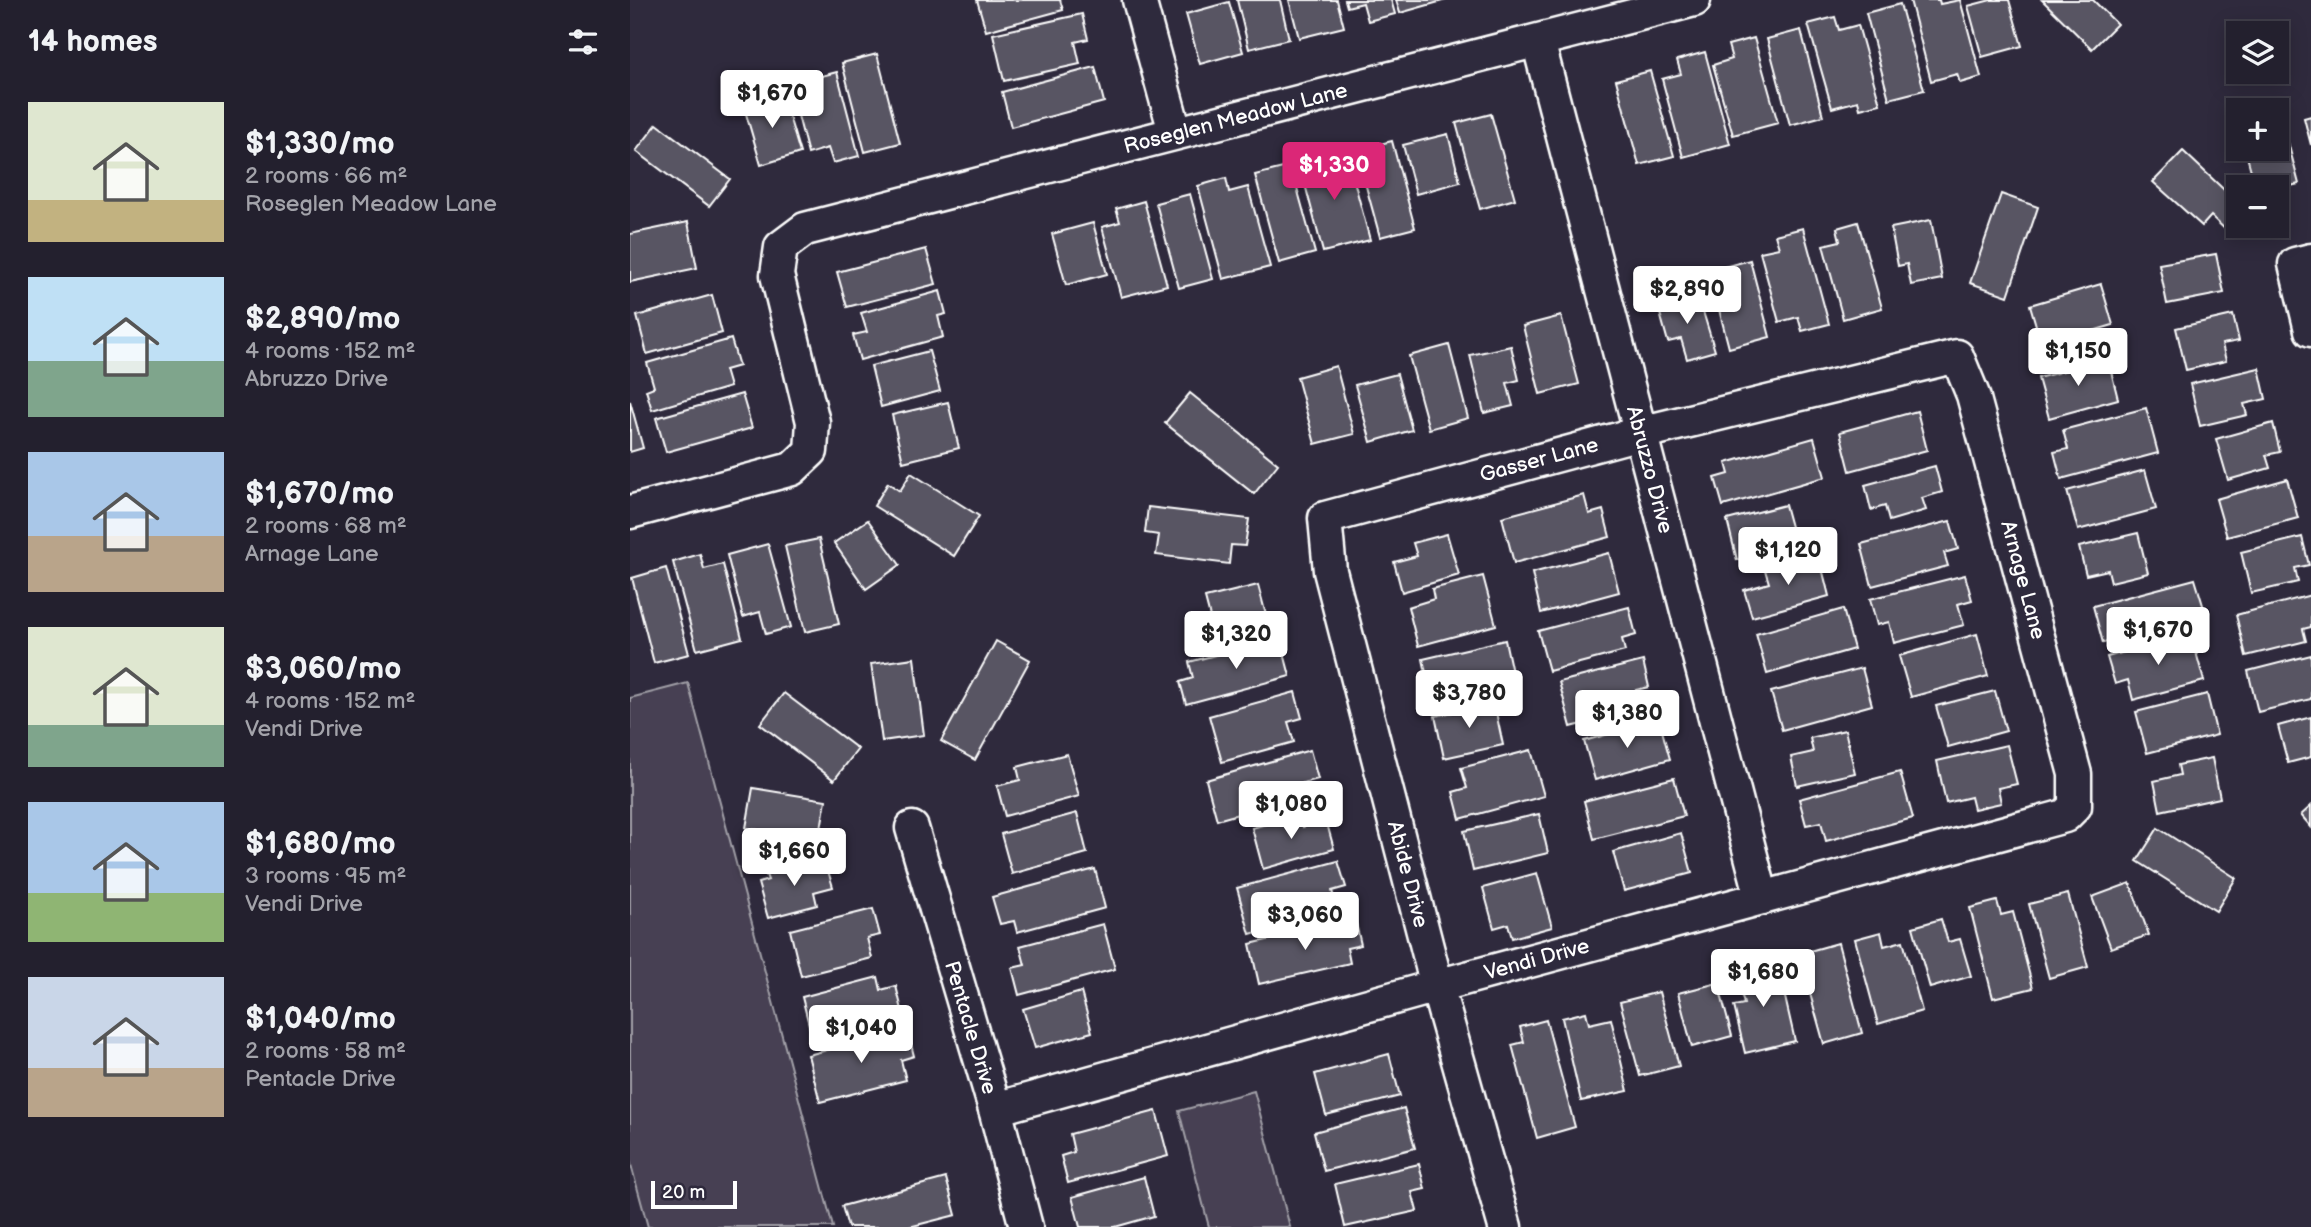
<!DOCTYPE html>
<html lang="en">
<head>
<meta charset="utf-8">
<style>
	body { margin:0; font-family:"Balsamiq Sans",sans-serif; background:#2f2d3a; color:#f1f3f6; height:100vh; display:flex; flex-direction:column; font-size:26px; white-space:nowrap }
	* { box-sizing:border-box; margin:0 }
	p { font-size:23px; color:#a3a3aa }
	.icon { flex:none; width:38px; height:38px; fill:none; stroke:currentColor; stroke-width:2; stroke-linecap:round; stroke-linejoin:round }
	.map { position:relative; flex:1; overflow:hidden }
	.panel { display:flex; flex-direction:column; background:#23202e; width:630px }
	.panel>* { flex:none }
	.buttons { position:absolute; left:1596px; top:21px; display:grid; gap:14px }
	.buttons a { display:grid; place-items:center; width:63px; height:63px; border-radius:0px; background:#23202e; box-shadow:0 4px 18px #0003,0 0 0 2px #403e4a; font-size:35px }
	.scale { position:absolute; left:21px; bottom:18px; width:86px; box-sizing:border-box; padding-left:7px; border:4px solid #fff; border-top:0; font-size:19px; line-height:24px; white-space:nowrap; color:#fff; -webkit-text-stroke:5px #2f2a3d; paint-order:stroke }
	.price { position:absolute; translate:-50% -60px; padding:0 16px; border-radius:7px; background:#fff; color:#222; font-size:23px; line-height:46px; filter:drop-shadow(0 2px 4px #0008) }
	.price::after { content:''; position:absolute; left:50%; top:42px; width:21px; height:16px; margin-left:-10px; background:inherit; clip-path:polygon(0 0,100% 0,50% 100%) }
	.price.selected { background:#db2777; color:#fff }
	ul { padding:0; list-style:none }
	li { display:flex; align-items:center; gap:21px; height:175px; padding:0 28px }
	li span { display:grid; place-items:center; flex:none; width:196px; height:140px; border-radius:0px; color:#555 }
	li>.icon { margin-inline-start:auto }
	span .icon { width:84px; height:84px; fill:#fffc; stroke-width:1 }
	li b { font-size:30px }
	h2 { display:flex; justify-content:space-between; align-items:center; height:84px; padding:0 28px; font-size:30px }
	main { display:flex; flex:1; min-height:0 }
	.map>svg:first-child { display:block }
	.green { fill:#464152; stroke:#a2a0a8; stroke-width:2 }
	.building { fill:#595564; stroke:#fff; stroke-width:2 }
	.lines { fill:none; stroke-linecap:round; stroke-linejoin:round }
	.minor-casing { stroke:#fff; stroke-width:37 }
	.minor { stroke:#2f2a3d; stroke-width:32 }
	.labels { text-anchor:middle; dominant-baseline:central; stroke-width:7; stroke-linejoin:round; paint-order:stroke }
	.street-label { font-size:21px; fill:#fff; stroke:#2f2a3d }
</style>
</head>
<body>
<main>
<section class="panel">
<h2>14 homes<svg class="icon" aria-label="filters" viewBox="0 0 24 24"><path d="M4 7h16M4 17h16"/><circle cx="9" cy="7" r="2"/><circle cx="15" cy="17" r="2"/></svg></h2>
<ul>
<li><span style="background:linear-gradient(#dfe7d0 70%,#c2b280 0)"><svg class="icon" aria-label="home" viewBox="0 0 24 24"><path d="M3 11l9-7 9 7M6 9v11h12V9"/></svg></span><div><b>$1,330/mo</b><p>2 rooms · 66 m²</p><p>Roseglen Meadow Lane</p></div></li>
<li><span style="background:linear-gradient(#bfe0f5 60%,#7fa58c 0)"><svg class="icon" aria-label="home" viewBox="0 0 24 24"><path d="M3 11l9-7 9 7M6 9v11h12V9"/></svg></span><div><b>$2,890/mo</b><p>4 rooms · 152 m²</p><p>Abruzzo Drive</p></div></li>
<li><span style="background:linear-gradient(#a9c7e8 60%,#b9a48a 0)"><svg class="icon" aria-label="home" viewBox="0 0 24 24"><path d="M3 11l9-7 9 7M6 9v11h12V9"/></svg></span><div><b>$1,670/mo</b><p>2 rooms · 68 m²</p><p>Arnage Lane</p></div></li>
<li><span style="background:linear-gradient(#dfe7d0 70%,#7fa58c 0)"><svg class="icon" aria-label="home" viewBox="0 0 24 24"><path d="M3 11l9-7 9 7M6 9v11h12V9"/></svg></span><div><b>$3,060/mo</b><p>4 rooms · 152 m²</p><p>Vendi Drive</p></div></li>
<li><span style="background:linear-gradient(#a9c7e8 65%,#8fb573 0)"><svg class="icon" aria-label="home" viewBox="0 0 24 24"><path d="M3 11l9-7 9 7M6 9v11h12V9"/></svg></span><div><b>$1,680/mo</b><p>3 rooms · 95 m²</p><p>Vendi Drive</p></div></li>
<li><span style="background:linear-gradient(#c9d6e8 65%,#b9a48a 0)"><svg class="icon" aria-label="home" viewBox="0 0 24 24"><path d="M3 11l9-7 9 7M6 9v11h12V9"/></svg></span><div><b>$1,040/mo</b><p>2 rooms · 58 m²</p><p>Pentacle Drive</p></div></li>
</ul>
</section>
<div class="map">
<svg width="1681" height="1227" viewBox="0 0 1681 1227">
	<rect width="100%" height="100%" fill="#2f2a3d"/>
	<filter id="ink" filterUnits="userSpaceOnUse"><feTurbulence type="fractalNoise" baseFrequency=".0143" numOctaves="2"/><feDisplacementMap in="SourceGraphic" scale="14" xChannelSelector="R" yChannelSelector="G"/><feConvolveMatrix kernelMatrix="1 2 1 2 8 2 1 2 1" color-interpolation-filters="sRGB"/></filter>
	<g filter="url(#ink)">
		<!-- green -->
		<g class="green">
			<polygon points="58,683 203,1227 18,1227 0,1161 0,698"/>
			<polygon points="624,1091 660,1227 579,1227 549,1111"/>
		</g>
		<!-- building -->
		<g class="building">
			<polygon points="347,0 430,0 433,10 356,31"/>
			<polygon points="607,0 650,0 659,39 619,49"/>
			<polygon points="659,0 707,0 714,27 669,38"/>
			<polygon points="715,0 761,0 765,14 738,21 733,3 717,7"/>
			<polygon points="766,0 816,0 770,13"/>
			<polygon points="1280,0 1309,0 1310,4 1330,0 1351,77 1330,83 1327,74 1301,81"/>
			<polygon points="1361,0 1379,0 1392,46 1352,57 1338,6"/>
			<polygon points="1412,0 1463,0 1487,24 1462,49"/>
			<polygon points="599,2 613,52 570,64 556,14"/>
			<polygon points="1270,4 1294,90 1259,99 1236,13"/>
			<polygon points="452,14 458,39 445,42 450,64 374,81 363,34"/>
			<polygon points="1205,17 1209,30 1228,25 1250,104 1230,109 1228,101 1202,108 1178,24"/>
			<polygon points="1171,30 1193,116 1160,125 1137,39"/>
			<polygon points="1124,38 1148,123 1103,135 1083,65 1102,59 1098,45"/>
			<polygon points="1075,52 1100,144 1053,157 1032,79 1051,74 1047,60"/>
			<polygon points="247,54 270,143 235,152 212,63"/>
			<polygon points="465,67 474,102 381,127 372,92"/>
			<polygon points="178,71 180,79 207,72 229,156 203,163 198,148 178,154 158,77"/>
			<polygon points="1020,71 1044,156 1009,165 986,80"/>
			<polygon points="153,96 170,153 131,165 114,107"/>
			<polygon points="861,114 885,199 850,209 826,123"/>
			<polygon points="1681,116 1681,145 1674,118"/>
			<polygon points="27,124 100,179 79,206 6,151"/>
			<polygon points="1654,127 1669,184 1647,189 1647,187 1641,187 1638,174 1623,178 1615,149 1647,149 1647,129"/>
			<polygon points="818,134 830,182 786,194 773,145"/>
			<polygon points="762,141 785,228 750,237 726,150"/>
			<polygon points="1553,151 1608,203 1608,221 1598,232 1581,216 1572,226 1523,182"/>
			<polygon points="695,152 699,167 719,162 740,240 693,252 668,158"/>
			<polygon points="661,166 685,253 649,263 625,175"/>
			<polygon points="596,178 599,192 618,187 640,267 593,279 568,186"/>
			<polygon points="560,194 583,279 549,288 526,203"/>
			<polygon points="1371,194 1408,207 1378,296 1340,283"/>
			<polygon points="514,201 537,285 491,297 472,227 490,222 486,209"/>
			<polygon points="1301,220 1312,279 1281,285 1277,264 1268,266 1261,228"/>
			<polygon points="58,222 67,268 0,282 0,234"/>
			<polygon points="1228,222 1252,308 1213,319 1193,245 1210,241 1207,228"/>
			<polygon points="463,223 477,274 436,285 422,234"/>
			<polygon points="1173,228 1199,324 1172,331 1168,317 1149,322 1130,252 1149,248 1145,235"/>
			<polygon points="296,249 306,284 217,307 207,272"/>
			<polygon points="1586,254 1594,293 1537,304 1529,264"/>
			<polygon points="1120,260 1140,337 1099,348 1079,271"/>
			<polygon points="1471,284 1483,325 1412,346 1400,305"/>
			<polygon points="310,291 316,314 308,316 313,337 230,360 223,335 237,332 231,313"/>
			<polygon points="82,295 92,333 17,354 7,316"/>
			<polygon points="1068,295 1085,351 1057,359 1051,339 1038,342 1028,306"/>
			<polygon points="1603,315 1609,341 1592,344 1596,361 1556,370 1546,328"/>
			<polygon points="931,316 949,384 910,394 893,326"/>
			<polygon points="101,339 109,366 95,370 100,387 22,410 16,390 24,387 17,363"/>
			<polygon points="819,345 838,418 799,429 779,356"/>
			<polygon points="881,346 889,380 877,383 883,406 854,413 840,355"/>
			<polygon points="299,351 310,391 251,407 241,366"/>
			<polygon points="1478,359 1488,399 1419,418 1408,378"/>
			<polygon points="706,366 724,434 685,444 667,377"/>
			<polygon points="1629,368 1636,399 1614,404 1617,415 1570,426 1560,384"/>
			<polygon points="767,374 782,430 741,442 725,385"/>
			<polygon points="560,393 648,464 624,494 535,423"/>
			<polygon points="112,394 122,428 36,452 26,418"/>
			<polygon points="0,401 13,448 0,452"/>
			<polygon points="318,402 329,448 273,462 262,415"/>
			<polygon points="1516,408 1528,453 1431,479 1424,452 1438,449 1433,430"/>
			<polygon points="1287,411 1297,450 1220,471 1210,432"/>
			<polygon points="1643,423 1650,452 1636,455 1640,468 1598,480 1586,439"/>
			<polygon points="1184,438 1195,477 1093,506 1085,478 1099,474 1096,463"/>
			<polygon points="1305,466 1312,492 1292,498 1296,510 1259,521 1255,506 1241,510 1235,485"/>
			<polygon points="1515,470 1526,509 1448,530 1437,491"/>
			<polygon points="281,473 349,516 324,556 244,506 258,483 270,491"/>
			<polygon points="1657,479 1668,518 1597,537 1586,499"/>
			<polygon points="954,495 959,514 973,510 980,537 884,563 872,517"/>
			<polygon points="1155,505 1166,545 1107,560 1097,520"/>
			<polygon points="518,507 619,519 615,546 601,545 599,564 526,555 529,535 515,533"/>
			<polygon points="238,520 270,565 236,589 204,543"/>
			<polygon points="1320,521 1328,549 1314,553 1318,566 1242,586 1231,544"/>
			<polygon points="1508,533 1518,573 1481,582 1478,570 1456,575 1449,547"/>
			<polygon points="817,534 829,575 772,592 764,562 787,556 783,543"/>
			<polygon points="1672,537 1679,565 1665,568 1668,582 1621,593 1611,552"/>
			<polygon points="189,539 209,624 175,632 155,546"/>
			<polygon points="138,544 161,627 136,634 130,612 113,617 97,555"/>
			<polygon points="979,553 989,592 911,613 902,573"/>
			<polygon points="70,554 74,569 93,564 112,638 67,650 43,562"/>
			<polygon points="1189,556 1199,596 1122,617 1114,590 1139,583 1135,570"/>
			<polygon points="36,568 59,654 24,663 2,578"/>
			<polygon points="1335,575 1342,600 1328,604 1334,625 1264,643 1259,622 1247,625 1240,599"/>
			<polygon points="853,576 866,625 788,646 778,607 804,599 802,589"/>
			<polygon points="1565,579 1576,615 1473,643 1463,606"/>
			<polygon points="628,585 639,626 586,640 575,598"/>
			<polygon points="1681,595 1681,627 1673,629 1676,641 1616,656 1606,615"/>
			<polygon points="999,607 1006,635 992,639 995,651 919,671 908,631"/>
			<polygon points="1213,609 1224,649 1137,674 1126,634"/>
			<polygon points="1347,634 1358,676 1281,697 1269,656"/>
			<polygon points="1561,634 1574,681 1503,700 1498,680 1485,684 1477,657"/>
			<polygon points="650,638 660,676 556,704 550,682 563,678 559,662"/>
			<polygon points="875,640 883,677 801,696 793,659"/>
			<polygon points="366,641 400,660 345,760 311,741"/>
			<polygon points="1681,655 1681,699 1628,712 1618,671"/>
			<polygon points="284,658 294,735 252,741 241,664"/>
			<polygon points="1013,661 1019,687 1006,690 1011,709 941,727 929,682"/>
			<polygon points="1232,668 1242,705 1152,730 1141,692"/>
			<polygon points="1365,691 1376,731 1318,747 1306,706"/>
			<polygon points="665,692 672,718 658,722 664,742 592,762 579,716"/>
			<polygon points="154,693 228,749 204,780 130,724"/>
			<polygon points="1577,694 1587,735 1517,753 1506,712"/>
			<polygon points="864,703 873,745 814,758 805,716"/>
			<polygon points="1681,717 1681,757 1658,763 1648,726"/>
			<polygon points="1029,720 1040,759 965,780 954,741"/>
			<polygon points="1215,730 1225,773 1167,786 1161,757 1183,752 1180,738"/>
			<polygon points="1377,745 1387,784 1368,788 1371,803 1344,809 1341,797 1316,803 1307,761"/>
			<polygon points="680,750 688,779 673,783 676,795 587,820 576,780"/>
			<polygon points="901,750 914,796 830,819 823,792 837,788 831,768"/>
			<polygon points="437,754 449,796 375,816 367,786 390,780 387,767"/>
			<polygon points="1582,758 1590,798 1530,811 1524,781 1550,775 1548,765"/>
			<polygon points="1270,772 1283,818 1196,841 1191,822 1176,825 1169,799"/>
			<polygon points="1044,778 1054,816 964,839 954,801"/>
			<polygon points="123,788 196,800 189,840 116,828"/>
			<polygon points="1681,806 1681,827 1671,815"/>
			<polygon points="447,813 457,853 382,874 371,834"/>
			<polygon points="909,814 918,853 843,871 834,831"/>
			<polygon points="669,815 673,827 696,820 704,849 633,869 622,828"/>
			<polygon points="1528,828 1606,878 1586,911 1507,861"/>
			<polygon points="1051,833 1062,873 994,891 983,852"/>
			<polygon points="194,858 203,887 184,892 187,905 138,918 128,883 138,880 136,875"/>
			<polygon points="708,861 716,887 702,891 708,910 620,934 607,888"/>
			<polygon points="465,869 475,908 387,932 384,921 370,924 362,897"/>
			<polygon points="907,873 922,927 882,938 878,924 864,928 853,888"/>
			<polygon points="1500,883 1519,935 1481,948 1462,897"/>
			<polygon points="1438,894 1458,967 1419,978 1399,904"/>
			<polygon points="1367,901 1371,915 1383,912 1403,988 1363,998 1340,908"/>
			<polygon points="243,909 250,935 237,938 242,958 171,976 160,930"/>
			<polygon points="725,919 731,945 717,948 720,963 629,984 620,944"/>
			<polygon points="1311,919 1318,942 1330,939 1341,976 1300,988 1283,927"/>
			<polygon points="473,924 485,969 389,995 382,968 395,965 390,946"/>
			<polygon points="1251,932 1254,946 1273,941 1292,1011 1248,1024 1225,939"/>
			<polygon points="1208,943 1232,1033 1194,1044 1169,954"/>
			<polygon points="1147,962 1165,1041 1115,1053 1104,1006 1114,1004 1106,972"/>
			<polygon points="248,977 251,990 266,986 273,1014 182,1037 172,997"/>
			<polygon points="1088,983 1102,1036 1062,1047 1048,993"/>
			<polygon points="451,992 462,1032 405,1048 393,1009"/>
			<polygon points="1029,992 1049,1066 1010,1076 990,1002"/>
			<polygon points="956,1012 959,1024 981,1019 998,1091 951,1101 932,1018"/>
			<polygon points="916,1020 945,1127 907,1138 882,1045 894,1042 890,1027"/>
			<polygon points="277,1029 284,1056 271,1060 276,1080 190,1102 178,1055"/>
			<polygon points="759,1054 770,1096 696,1115 685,1074"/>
			<polygon points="774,1108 785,1148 694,1171 684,1132"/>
			<polygon points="526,1111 538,1156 438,1183 431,1156 444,1152 440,1134"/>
			<polygon points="789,1164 795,1189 782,1192 787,1211 715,1227 705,1184"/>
			<polygon points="514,1177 524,1216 485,1227 450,1227 442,1197"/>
			<polygon points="316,1178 326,1215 279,1227 218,1227 212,1206"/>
		</g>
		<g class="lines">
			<defs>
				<g id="minor">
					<polyline points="509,0 545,132"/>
					<path id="s1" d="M908,41L1132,898"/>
					<polyline points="1681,260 1665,264 1681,330"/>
					<path id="s2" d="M0,512L162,469L181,451L183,422L147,275L151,247L175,229L1064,0"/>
					<path id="s3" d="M282,828L365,1109L396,1227"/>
					<path id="s4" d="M365,1109L807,986L1435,816L1445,806V774L1343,395L1327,356L1010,433L695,518L700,571L807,986L875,1227"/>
				</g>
			</defs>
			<!-- minor casing -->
			<use href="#minor" class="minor-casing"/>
			<!-- minor -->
			<use href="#minor" class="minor"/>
		</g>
	</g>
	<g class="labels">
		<!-- street labels -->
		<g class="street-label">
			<text stroke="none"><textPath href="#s2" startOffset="877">Roseglen Meadow Lane</textPath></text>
			<text transform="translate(909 460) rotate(-15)">Gasser Lane</text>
			<text stroke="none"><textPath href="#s1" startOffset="443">Abruzzo Drive</textPath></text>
			<text transform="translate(1393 580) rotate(75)">Arnage Lane</text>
			<text stroke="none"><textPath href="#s4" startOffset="2609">Abide Drive</textPath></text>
			<text stroke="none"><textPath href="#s4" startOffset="562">Vendi Drive</textPath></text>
			<text stroke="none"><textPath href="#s3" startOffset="208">Pentacle Drive</textPath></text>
		</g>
	</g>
</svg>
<div class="buttons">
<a><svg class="icon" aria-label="layers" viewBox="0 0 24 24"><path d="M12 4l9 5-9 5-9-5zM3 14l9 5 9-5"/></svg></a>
<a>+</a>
<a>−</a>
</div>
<div class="scale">20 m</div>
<b class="price" style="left:142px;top:130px">$1,670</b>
<b class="price selected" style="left:704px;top:202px">$1,330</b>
<b class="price" style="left:1057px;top:326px">$2,890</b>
<b class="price" style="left:1448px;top:388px">$1,150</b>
<b class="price" style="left:1158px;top:587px">$1,120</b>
<b class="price" style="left:1528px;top:667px">$1,670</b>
<b class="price" style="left:606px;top:671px">$1,320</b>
<b class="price" style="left:839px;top:730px">$3,780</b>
<b class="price" style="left:997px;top:750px">$1,380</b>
<b class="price" style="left:661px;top:841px">$1,080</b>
<b class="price" style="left:164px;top:888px">$1,660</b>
<b class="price" style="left:675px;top:952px">$3,060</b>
<b class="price" style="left:1133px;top:1009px">$1,680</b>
<b class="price" style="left:231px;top:1065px">$1,040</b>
</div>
</main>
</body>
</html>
